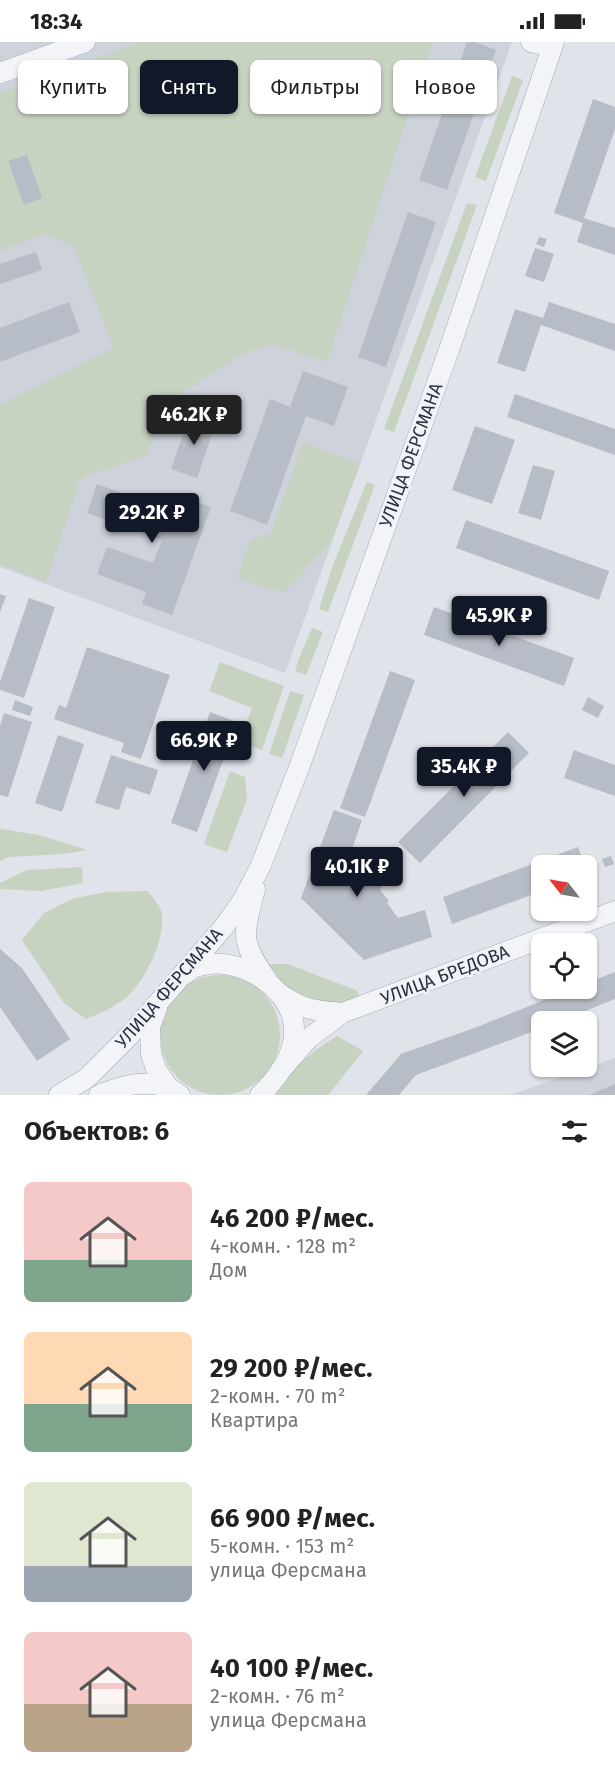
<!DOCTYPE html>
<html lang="ru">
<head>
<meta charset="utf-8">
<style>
	body { margin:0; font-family:"Fira Sans",sans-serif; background:#f6f6f6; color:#222; height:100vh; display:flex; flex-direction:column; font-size:22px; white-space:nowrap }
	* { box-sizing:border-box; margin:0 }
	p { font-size:20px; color:#767676 }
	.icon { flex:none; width:33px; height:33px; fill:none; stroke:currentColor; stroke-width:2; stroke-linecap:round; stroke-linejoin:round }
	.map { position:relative; height:1053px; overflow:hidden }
	.drawer { display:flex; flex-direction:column; background:#fff; flex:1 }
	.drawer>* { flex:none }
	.top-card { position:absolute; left:18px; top:18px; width:579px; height:54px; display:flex; gap:12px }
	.needle { width:39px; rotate:301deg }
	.tools { position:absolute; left:531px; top:813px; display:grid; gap:12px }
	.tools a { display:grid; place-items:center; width:66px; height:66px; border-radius:9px; background:#fff; box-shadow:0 2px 4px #0004; font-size:30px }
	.price { position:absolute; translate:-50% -51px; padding:0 14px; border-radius:6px; background:#111827; color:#fff; font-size:20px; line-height:39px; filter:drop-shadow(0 2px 3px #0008) }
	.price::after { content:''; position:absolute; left:50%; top:36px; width:18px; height:14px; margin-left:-9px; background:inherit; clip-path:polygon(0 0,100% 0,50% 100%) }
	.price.active { background:#222; color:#fff }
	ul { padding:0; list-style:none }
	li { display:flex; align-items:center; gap:18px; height:150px; padding:0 24px }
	li span { display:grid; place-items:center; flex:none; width:168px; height:120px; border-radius:9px; color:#555 }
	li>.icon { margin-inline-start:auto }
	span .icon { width:72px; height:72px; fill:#fffc; stroke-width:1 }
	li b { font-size:26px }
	h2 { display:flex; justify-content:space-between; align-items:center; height:72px; padding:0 24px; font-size:26px }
	.pill { padding:0 21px; border-radius:9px; background:#fff; box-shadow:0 2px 4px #0004; font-size:21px; line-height:54px }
	.pill.active { background:#111827; color:#fff }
	.status { display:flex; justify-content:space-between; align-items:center; height:42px; padding:0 30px; background:#fff; direction:ltr }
	.status svg { height:16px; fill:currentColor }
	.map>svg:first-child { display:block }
	.built { fill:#ced2db }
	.green { fill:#c5d3c0 }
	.building { fill:#b7bdc6 }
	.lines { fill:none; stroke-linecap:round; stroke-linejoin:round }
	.minor-casing { stroke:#a5aab3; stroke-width:21 }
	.minor { stroke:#f3f4f7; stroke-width:20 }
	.labels { text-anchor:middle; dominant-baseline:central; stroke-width:5; stroke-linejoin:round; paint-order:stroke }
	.street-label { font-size:18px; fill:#283141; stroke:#eff2f7 }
</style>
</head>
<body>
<div class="status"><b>18:34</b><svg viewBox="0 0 49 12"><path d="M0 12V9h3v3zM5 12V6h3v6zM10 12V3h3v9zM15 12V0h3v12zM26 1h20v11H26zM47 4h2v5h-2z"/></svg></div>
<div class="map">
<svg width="615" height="1053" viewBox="0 0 615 1053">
	<rect width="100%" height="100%" fill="#e0e3e9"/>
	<!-- built -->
	<g class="built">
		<polygon points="0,0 512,0 285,631 0,525"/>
		<polygon points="615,1016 615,1053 510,1053"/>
	</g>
	<!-- green -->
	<g class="green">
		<polygon points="142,0 432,0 327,320 272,302 244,311 166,361 147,413 86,434 79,441 46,540 0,522 0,363 114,306 73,203 43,192 0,209 0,51"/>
		<polygon points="512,34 523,38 486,139 475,135"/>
		<polygon points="467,161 477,163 394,390 384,387"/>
		<polygon points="303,401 360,422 330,501 284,551 237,536 250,499 271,491"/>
		<polygon points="367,440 375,443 328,570 319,567 333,523"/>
		<polygon points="312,586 323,590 306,633 295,629 300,614"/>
		<polygon points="220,620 284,644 262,708 240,700 252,666 209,649"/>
		<polygon points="290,649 304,653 282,716 269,712"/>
		<polygon points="230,729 245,735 247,757 227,810 204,802"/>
		<polygon points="0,787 39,793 87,808 62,812 9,815 0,819"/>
		<polygon points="82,825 83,841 41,849 0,847 0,841 27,828"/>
		<path d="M148,849C152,855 161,865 162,872C165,899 144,942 123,958C112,966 99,972 86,977L64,961L22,898L44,871L72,857L106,850Z"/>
		<path d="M263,922H288L358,949L359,959C346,961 329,966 316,963C296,958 277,936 263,922Z"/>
		<circle cx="220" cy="993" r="60"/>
		<polygon points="337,994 363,1009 328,1053 276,1053 291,1029 317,1007"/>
	</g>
	<!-- building -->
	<g class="building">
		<polygon points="467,0 475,0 496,8 447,148 419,138"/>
		<polygon points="593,57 615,65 615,87 584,176 615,186 615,213 577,200 583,181 554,171"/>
		<polygon points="27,113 42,156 24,163 8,119"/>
		<polygon points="408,170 436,180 386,325 358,315"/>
		<polygon points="539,195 547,197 544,205 536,202"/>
		<polygon points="535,206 554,212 544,240 525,234"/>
		<polygon points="36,210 42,228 0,242 0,222"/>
		<polygon points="69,260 80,290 0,320 0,286"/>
		<polygon points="549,260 615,282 615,309 541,283 525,330 497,321 515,267 543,276"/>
		<polygon points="303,329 348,345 334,384 306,374 267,483 230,469 270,357 290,365"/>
		<polygon points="515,352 615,387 615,413 507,375"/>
		<polygon points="190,372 216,381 197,436 171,427"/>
		<polygon points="475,384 515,398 492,462 452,448"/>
		<polygon points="533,423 555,429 541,478 518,471"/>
		<polygon points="97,442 159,465 156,474 167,478 176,453 211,465 172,573 142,562 146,550 97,532 107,505 153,521 162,498 87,471"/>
		<polygon points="466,478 609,529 599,558 456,506"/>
		<polygon points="0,552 6,554 0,570"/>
		<polygon points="29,556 55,565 24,656 0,648 0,640"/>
		<polygon points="434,565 574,616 564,644 424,593"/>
		<polygon points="87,605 170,633 141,717 121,710 124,701 54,677 59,663 66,666"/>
		<polygon points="390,629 415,638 365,775 340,766"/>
		<polygon points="588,655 604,664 598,676 582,668"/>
		<polygon points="15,658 33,665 30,674 12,668"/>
		<polygon points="210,670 237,680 197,790 171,781"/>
		<polygon points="4,671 32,680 8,755 0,753 0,684"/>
		<polygon points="508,690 529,711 420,821 398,800"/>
		<polygon points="58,693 84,702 62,770 35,761"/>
		<polygon points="574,708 615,723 615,754 564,736"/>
		<polygon points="111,713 158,728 150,753 126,745 119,768 95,761"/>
		<polygon points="334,768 362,778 347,822 359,833 362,830 371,840 374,837 382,846 380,848 389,859 387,861 398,876 425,868 432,895 364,918 301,856"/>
		<polygon points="578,805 585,824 542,824 542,849 452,882 443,855"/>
		<polygon points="611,814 614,822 605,825 602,817"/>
		<polygon points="0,907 22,926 70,997 37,1019 0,965"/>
		<polygon points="615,930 615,957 558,980 542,980 542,986 416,1033 399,1053 366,1053 401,1012 477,985 574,946 586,946 586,941"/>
		<polygon points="615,1042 615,1053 589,1053"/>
	</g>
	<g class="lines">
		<defs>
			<g id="minor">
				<polyline points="531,0 552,5"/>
				<polyline points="0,31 85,0"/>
				<path d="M255,847C252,861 243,886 247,900C250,914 259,926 267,938"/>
				<path d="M185,932C188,930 192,926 196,925C235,910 296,946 294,990C294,1014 277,1037 260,1053"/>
				<path d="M280,952C304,968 315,969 342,971"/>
				<polyline points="157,966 150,985 151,1012 156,1027 168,1045 180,1053"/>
				<polyline points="280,1029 308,997 342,971 615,869"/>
				<polyline points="59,1053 87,1036 129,994 223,886 243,858 261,823 300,723 450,305 554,0"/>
				<path d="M99,1053C124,1043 141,1038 168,1045"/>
			</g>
		</defs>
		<!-- minor casing -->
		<use href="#minor" class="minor-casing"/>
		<!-- minor -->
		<use href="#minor" class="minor"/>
	</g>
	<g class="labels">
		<!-- street labels -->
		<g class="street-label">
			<text transform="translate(411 413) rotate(-70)">УЛИЦА ФЕРСМАНА</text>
			<text transform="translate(445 933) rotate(-21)">УЛИЦА БРЕДОВА</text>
			<text transform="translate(169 946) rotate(-49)">УЛИЦА ФЕРСМАНА</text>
		</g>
	</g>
</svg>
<div class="tools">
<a><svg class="needle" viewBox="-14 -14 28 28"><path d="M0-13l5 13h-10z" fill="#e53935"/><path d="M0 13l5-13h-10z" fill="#767676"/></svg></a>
<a><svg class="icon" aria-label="locate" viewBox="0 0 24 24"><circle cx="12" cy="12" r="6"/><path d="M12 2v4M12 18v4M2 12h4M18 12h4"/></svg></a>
<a><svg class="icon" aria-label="layers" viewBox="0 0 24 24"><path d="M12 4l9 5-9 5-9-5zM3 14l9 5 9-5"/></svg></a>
</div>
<b class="price active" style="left:194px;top:404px">46.2K ₽</b>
<b class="price" style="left:152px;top:502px">29.2K ₽</b>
<b class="price" style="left:499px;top:605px">45.9K ₽</b>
<b class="price" style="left:204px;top:730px">66.9K ₽</b>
<b class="price" style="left:464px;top:756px">35.4K ₽</b>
<b class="price" style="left:357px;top:856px">40.1K ₽</b>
<div class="top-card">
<a class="pill">Купить</a>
<a class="pill active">Снять</a>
<a class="pill">Фильтры</a>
<a class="pill">Новое</a>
</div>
</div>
<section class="drawer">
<h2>Объектов: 6<svg class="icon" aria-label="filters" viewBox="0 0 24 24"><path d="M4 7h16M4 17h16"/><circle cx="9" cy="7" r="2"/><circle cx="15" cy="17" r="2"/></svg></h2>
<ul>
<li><span style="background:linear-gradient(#f6c9c9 65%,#7fa58c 0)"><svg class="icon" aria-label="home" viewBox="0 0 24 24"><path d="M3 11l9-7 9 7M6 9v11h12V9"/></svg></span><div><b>46 200 ₽/мес.</b><p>4-комн. · 128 m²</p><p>Дом</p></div></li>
<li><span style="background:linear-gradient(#ffd9b3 60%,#7fa58c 0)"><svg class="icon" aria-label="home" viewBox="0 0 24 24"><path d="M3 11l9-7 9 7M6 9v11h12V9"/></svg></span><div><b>29 200 ₽/мес.</b><p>2-комн. · 70 m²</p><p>Квартира</p></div></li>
<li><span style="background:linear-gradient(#dfe7d0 70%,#9aa5b1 0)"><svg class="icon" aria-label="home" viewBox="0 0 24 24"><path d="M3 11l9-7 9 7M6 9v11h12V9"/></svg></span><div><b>66 900 ₽/мес.</b><p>5-комн. · 153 m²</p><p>улица Ферсмана</p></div></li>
<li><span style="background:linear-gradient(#f6c9c9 60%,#b9a48a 0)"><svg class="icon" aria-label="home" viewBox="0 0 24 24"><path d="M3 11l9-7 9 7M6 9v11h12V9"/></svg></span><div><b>40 100 ₽/мес.</b><p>2-комн. · 76 m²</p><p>улица Ферсмана</p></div></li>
</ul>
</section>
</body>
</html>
